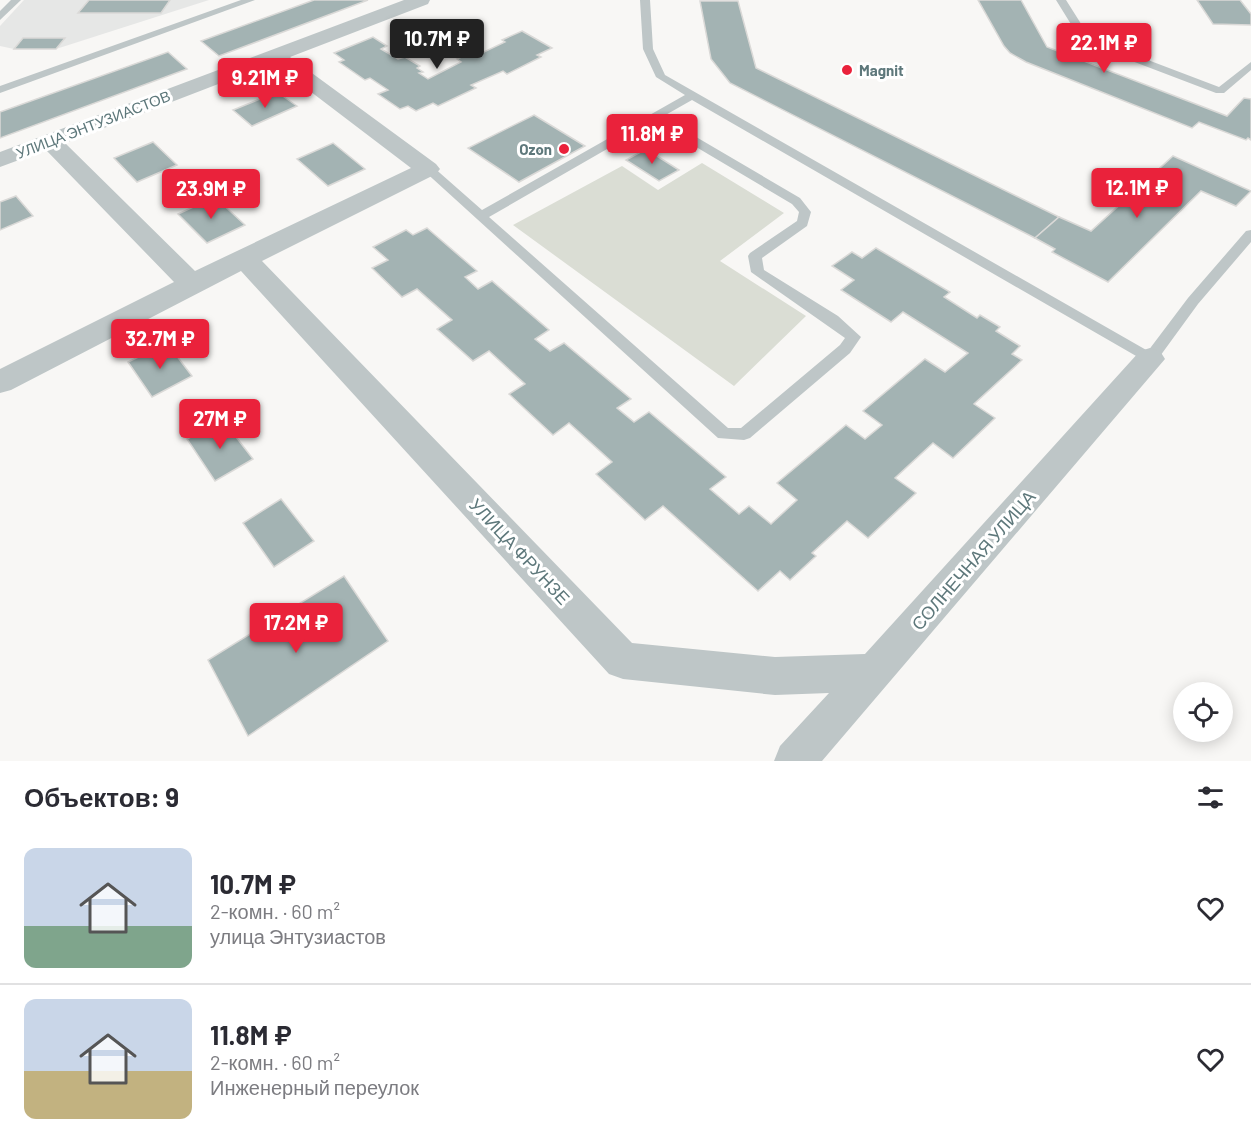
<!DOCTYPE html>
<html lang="ru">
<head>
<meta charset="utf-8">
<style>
	body { margin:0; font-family:Barlow,sans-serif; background:#f2f2f3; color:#2b2b33; height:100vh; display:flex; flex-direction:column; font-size:22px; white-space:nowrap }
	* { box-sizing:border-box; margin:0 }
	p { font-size:20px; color:#7c7c81 }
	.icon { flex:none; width:33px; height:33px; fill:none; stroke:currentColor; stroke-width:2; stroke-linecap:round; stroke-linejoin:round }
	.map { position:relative; height:761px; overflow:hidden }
	.side { display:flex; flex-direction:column; background:#fff; flex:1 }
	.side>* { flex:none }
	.buttons { position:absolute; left:1173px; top:682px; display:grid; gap:12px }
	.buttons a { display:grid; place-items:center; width:60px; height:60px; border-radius:50%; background:#fff; box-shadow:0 3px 15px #0003; font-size:30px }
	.price { position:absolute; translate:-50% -51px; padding:0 14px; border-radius:6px; background:#ea223b; color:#fff; font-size:20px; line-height:39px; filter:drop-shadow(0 2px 3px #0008) }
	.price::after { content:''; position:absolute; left:50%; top:36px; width:18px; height:14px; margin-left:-9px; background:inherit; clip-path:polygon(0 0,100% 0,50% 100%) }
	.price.selected { background:#222; color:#fff }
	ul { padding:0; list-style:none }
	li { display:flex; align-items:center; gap:18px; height:150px; padding:0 24px }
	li+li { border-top:2px solid #e1e1e2 }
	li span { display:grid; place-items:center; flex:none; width:168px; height:120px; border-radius:12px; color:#555 }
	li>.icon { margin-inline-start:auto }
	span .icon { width:72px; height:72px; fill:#fffc; stroke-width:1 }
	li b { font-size:26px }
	h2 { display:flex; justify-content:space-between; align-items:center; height:72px; padding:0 24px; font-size:26px }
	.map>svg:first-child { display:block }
	.built { fill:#e6e7e6 }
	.green { fill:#daddd4 }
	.building { fill:#a3b3b3; stroke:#dad9d7; stroke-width:1.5 }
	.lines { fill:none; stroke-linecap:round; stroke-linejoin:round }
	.lane { fill:#bec6c7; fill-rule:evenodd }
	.street { fill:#bec6c7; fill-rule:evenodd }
	.poi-dot { fill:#ea223b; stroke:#fff; stroke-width:2 }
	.labels { text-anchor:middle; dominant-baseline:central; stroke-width:6; stroke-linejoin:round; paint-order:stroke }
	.far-poi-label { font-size:15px; font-weight:bold; fill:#5e787b; stroke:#fff; text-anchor:start }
	.far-street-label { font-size:15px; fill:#5e787b; stroke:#fff }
	.street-label { font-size:18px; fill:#5e787b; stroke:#fff }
</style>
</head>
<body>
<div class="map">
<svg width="1251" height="761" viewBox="0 0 1251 761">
	<rect width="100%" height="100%" fill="#f8f7f5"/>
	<!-- built -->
	<polygon class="built" points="24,0 209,0 56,49 14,49 0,46 0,26"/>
	<!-- green -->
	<polygon class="green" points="702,163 784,213 720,261 806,316 734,386 513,225 622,166 658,190"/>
	<!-- building -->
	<g class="building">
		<polygon points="89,0 170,0 161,13 78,13"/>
		<polygon points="314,0 368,0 219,56 201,41"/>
		<polygon points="978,0 1021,0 1047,47 1227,116 1244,98 1251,99 1251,140 1248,138 1246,140 1199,122 1192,128 1026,62 1010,53 1004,46"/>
		<polygon points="1197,0 1240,0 1251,14 1251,25 1213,24"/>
		<polygon points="700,1 738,1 756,68 1059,217 1035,238 730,83 711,59"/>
		<polygon points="522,31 552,48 537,55 541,57 507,74 503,71 471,85 476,88 438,106 433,103 416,111 408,106 400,109 378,94 388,90 370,78 365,80 339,62 344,60 334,53 373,37 387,46 381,49 398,59 405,57 420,66 417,68 423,72 419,73 428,79 461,62 457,59 477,50 482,53 505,42 502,40"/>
		<polygon points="23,38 65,38 56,49 14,49"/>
		<polygon points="168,52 187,69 0,138 0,112"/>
		<polygon points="277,92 297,106 252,126 233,110"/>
		<polygon points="534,115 585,146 519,182 468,148"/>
		<polygon points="153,142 177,165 137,182 114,158"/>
		<polygon points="333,143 365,169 328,186 297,159"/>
		<polygon points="646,149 679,170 659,181 626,160"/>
		<polygon points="1173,156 1251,191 1236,206 1201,191 1108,282 1052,252 1055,249 1035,238 1059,217 1091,231"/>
		<polygon points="16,196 33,216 0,230 0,202"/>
		<polygon points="215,197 245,225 207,243 178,214"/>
		<polygon points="427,228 477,271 465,277 478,289 492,281 549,330 535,339 550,351 564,343 631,399 617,408 634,422 649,412 726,477 710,489 739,514 749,506 771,524 797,500 777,483 846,425 865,439 882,425 863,411 925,359 945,372 968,353 903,312 891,322 841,290 854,280 832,266 852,252 862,258 876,248 950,292 944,297 977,318 980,315 1000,327 996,331 1020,346 1012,354 1022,360 974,404 995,418 953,458 933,443 895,478 916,493 868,538 847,521 812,553 816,556 790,580 780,571 758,591 663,506 645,520 596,474 612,462 569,423 553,435 509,394 525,384 489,351 473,361 437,329 452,320 417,289 402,297 372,268 388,260 373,247 406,230 413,235"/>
		<polygon points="167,343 192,376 152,397 128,362"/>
		<polygon points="223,420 253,459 215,481 187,439"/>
		<polygon points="281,499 314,541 274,567 243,523"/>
		<polygon points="344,576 388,641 248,736 208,660"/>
	</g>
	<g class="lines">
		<!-- lane -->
		<g class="lane">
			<polygon points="11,0 21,0 0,20 0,11"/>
			<polygon points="241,0 255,0 0,93 0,86"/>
			<path d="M640,0H650L653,49L665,75L1148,351L1188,298L1246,231L1251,230V242L1198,304L1155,363L1150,364L692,100L662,117L800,198L811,212L807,226L762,258L764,270L838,316L861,337L850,353L750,438L744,440L718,438L422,169L428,165L432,166L482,210L685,95L656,77L643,49ZM654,122L792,204L799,212L797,221L750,253L748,256L751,272L845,338L840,345L741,428H728L489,217Z"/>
			<polygon points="1056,0 1066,0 1090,38 1219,87 1251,62 1251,70 1224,93 1216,93 1082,42"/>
		</g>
		<!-- street -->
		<path class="street" d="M404,0H430L428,4L290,57L436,164L440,169L436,174L262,261L632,643L775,657L865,654L1140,351L1150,348L1160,351L1165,359L822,761H774L780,746L829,693L775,695L623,679L609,674L241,271L11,390L0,393V369L174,282L46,150L0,167V152ZM273,63L411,168L195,271L65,143Z"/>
	</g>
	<!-- markers -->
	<g class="poi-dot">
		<circle cx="847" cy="70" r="6"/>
		<circle cx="564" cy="149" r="6"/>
	</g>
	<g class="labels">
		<!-- far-poi labels -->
		<g class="far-poi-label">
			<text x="859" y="70">Magnit</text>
			<text x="552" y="149" text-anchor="end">Ozon</text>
		</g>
		<!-- far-street labels -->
		<g class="far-street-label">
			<text transform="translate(93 124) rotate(-21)">УЛИЦА ЭНТУЗИАСТОВ</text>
		</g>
		<!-- street labels -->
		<g class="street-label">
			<text transform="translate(520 551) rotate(47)">УЛИЦА ФРУНЗЕ</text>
			<text transform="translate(973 560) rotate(-49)">СОЛНЕЧНАЯ УЛИЦА</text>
		</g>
	</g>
</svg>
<div class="buttons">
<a><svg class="icon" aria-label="locate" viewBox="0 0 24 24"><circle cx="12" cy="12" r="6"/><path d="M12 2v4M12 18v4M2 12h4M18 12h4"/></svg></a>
</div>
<b class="price selected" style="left:437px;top:70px">10.7M ₽</b>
<b class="price" style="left:1104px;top:74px">22.1M ₽</b>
<b class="price" style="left:265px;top:109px">9.21M ₽</b>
<b class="price" style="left:652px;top:165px">11.8M ₽</b>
<b class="price" style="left:1137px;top:219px">12.1M ₽</b>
<b class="price" style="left:211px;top:220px">23.9M ₽</b>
<b class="price" style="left:160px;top:370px">32.7M ₽</b>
<b class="price" style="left:220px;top:450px">27M ₽</b>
<b class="price" style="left:296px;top:654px">17.2M ₽</b>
</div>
<section class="side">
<h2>Объектов: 9<svg class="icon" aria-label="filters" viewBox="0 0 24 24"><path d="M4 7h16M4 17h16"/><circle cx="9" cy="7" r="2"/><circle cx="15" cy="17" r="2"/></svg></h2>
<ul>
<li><span style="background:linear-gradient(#c9d6e8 65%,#7fa58c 0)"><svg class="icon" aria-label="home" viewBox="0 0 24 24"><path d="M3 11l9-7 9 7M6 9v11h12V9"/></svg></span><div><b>10.7M ₽</b><p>2-комн. · 60 m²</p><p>улица Энтузиастов</p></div><svg class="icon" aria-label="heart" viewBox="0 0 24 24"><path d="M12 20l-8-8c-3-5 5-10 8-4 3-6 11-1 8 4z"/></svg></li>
<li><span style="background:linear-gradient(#c9d6e8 60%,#c2b280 0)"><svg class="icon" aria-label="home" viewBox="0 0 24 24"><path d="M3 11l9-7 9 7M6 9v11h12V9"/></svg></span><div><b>11.8M ₽</b><p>2-комн. · 60 m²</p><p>Инженерный переулок</p></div><svg class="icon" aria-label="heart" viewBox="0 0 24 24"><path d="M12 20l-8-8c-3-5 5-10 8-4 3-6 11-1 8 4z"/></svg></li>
</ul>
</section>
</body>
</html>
